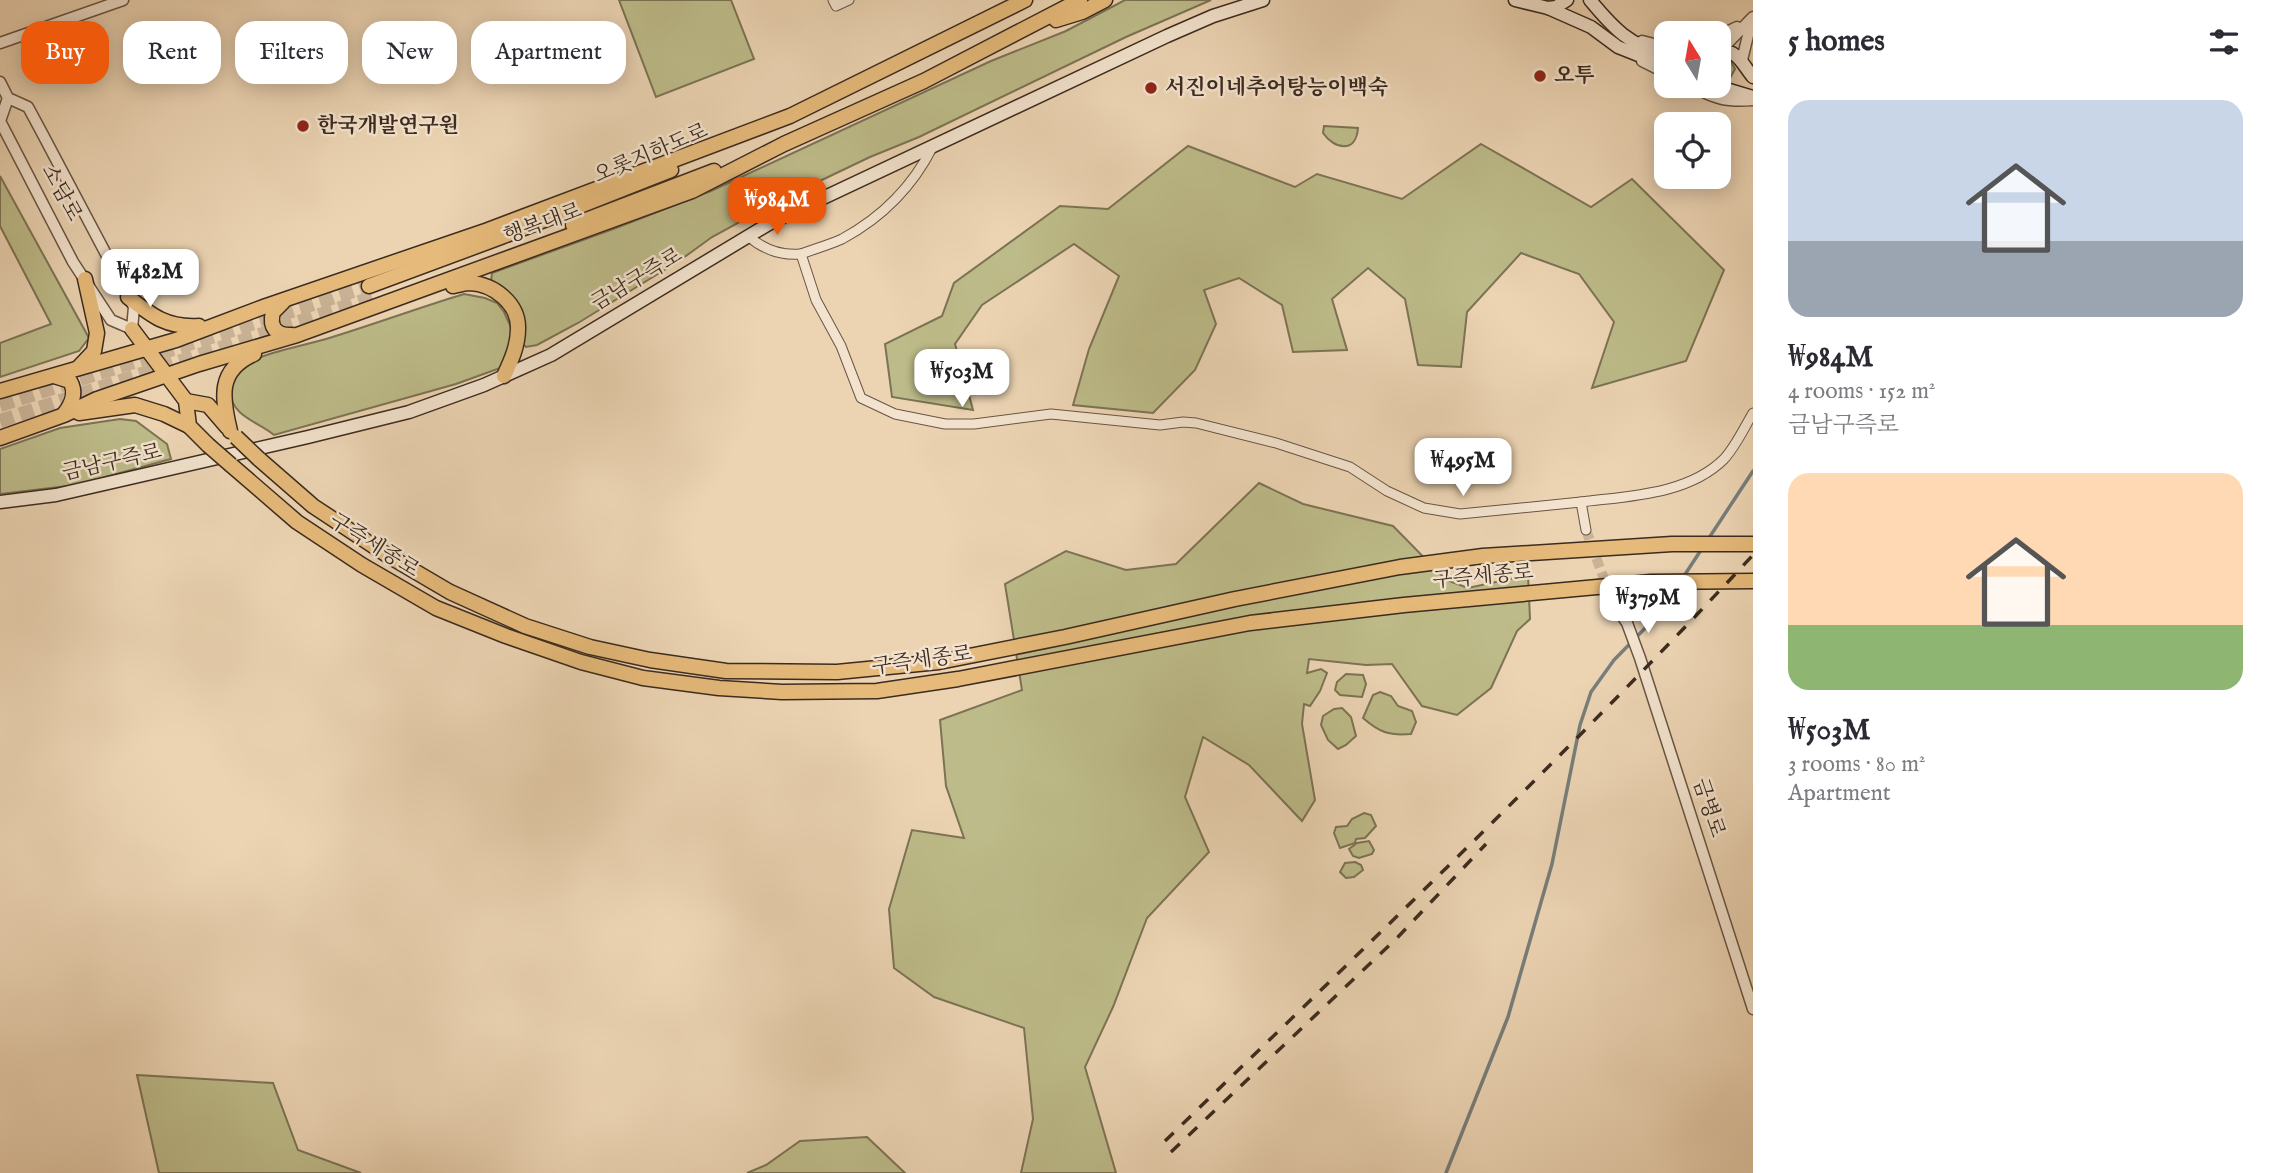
<!DOCTYPE html>
<html lang="en">
<head>
<meta charset="utf-8">
<style>
	body { margin:0; font-family:"IM FELL English","Noto Serif KR",serif; background:#f2f2f3; color:#2b2b33; height:100vh; display:flex; flex-direction:column; font-size:26px; white-space:nowrap }
	* { box-sizing:border-box; margin:0 }
	p { font-size:23px; color:#7c7c81 }
	.icon { flex:none; width:38px; height:38px; fill:none; stroke:currentColor; stroke-width:2; stroke-linecap:round; stroke-linejoin:round }
	.map { position:relative; flex:1; overflow:hidden }
	.details { display:flex; flex-direction:column; background:#fff; width:525px }
	.details>* { flex:none }
	.guide { position:absolute; left:21px; top:21px; width:665px; height:63px; display:flex; gap:14px }
	.needle { width:46px; rotate:349deg }
	.buttons { position:absolute; left:1654px; top:21px; display:grid; gap:14px }
	.buttons a { display:grid; place-items:center; width:77px; height:77px; border-radius:14px; background:#fff; box-shadow:0 4px 18px #0003; font-size:35px }
	.price { position:absolute; translate:-50% -60px; padding:0 16px; border-radius:14px; background:#fff; color:#222; font-size:23px; line-height:46px; filter:drop-shadow(0 2px 4px #0008) }
	.price::after { content:''; position:absolute; left:50%; top:42px; width:21px; height:16px; margin-left:-10px; background:inherit; clip-path:polygon(0 0,100% 0,50% 100%) }
	.price.current { background:#ea580c; color:#fff }
	ul { padding:0; list-style:none }
	li { display:grid; align-content:center; gap:14px; height:371px; padding:0 35px }
	li span { display:grid; place-items:center; height:217px; border-radius:21px; color:#555 }
	li>.icon { margin-inline-start:auto }
	span .icon { width:126px; height:126px; fill:#fffc; stroke-width:1 }
	li b { font-size:30px }
	h2 { display:flex; justify-content:space-between; align-items:center; height:84px; padding:0 35px; font-size:30px }
	.chip { padding:0 24px; border-radius:21px; background:#fff; box-shadow:0 4px 18px #0003; font-size:24px; line-height:63px }
	.chip.current { background:#ea580c; color:#fff }
	main { display:flex; flex:1; min-height:0 }
	.map>svg:first-child { display:block }
	.green { fill:#bdbb89; stroke:#7c7354; stroke-width:2 }
	.lines { fill:none; stroke-linecap:round; stroke-linejoin:round }
	.stream { stroke:#787e7b; stroke-width:3.5 }
	.tertiary-tunnel { stroke:#c9b295; stroke-width:10; stroke-dasharray:10 5; stroke-linecap:butt }
	.trunk-tunnel { stroke:#c9b295; stroke-width:14; stroke-dasharray:14 7; stroke-linecap:butt }
	.minor-casing { stroke:#685544; stroke-width:11 }
	.tertiary-casing { stroke:#685544; stroke-width:13 }
	.secondary-casing { stroke:#3c2b1f; stroke-width:15 }
	.trunk-casing { stroke:#3c2b1f; stroke-width:17 }
	.minor { stroke:#f3e3ce; stroke-width:9 }
	.tertiary { stroke:#f3e3ce; stroke-width:10 }
	.secondary { stroke:#f3e3ce; stroke-width:12 }
	.trunk { stroke:#e6ba7a; stroke-width:14 }
	.rail { stroke:#3c2b1f; stroke-width:3.5; stroke-dasharray:12 12; stroke-linecap:butt }
	.trunk-bridge-casing { stroke:#3c2b1f; stroke-width:17; stroke-linecap:butt }
	.trunk-bridge { stroke:#e6ba7a; stroke-width:14 }
	.poi-dot { fill:#8f2418; stroke:#f3e3ce; stroke-width:2.5 }
	.labels { text-anchor:middle; dominant-baseline:central; stroke-width:5; stroke-linejoin:round; paint-order:stroke }
	.poi-label { font-size:21px; font-weight:bold; fill:#3c2b1f; stroke:#f3e3ce; text-anchor:start }
	.street-label { font-size:21px; fill:#3c2b1f; stroke:#f3e3ce }
</style>
</head>
<body>
<main>
<div class="map">
<svg width="1753" height="1173" viewBox="0 0 1753 1173">
	<rect width="100%" height="100%" fill="#ecd4b3"/>
	<filter id="stains"><feTurbulence type="fractalNoise" baseFrequency=".00286" numOctaves="4"/><feColorMatrix values="0 0 0 0 .2 0 0 0 0 .09 0 0 0 0 .02 0 0 0 .5 -.17"/></filter>
	<radialGradient id="worn" r=".72"><stop offset=".6" stop-color="#630" stop-opacity="0"/><stop offset="1" stop-color="#630" stop-opacity=".3"/></radialGradient>
	<!-- green -->
	<g class="green">
		<polygon points="619,0 731,0 754,59 656,97"/>
		<polygon points="1125,0 1211,0 1126,37 919,137 870,157 780,200 712,237 679,261 578,323 537,345 526,347 521,342 522,329 491,282 492,273 616,228 711,191 991,61 1066,31"/>
		<polygon points="1724,58 1730,60 1735,69 1730,78 1723,79 1719,78 1718,60"/>
		<path d="M1324,126L1358,128C1356,154 1334,149 1323,133Z"/>
		<polygon points="1481,144 1591,207 1632,179 1724,270 1686,361 1592,388 1614,322 1579,274 1521,253 1467,312 1461,367 1418,365 1405,299 1368,268 1332,299 1347,350 1293,352 1282,305 1239,278 1204,290 1216,324 1195,370 1153,413 1073,405 1089,349 1119,276 1074,244 982,305 955,344 973,410 892,397 885,344 942,316 954,283 1060,206 1108,209 1188,146 1295,187 1317,174 1402,199"/>
		<polygon points="0,176 89,338 79,351 0,377 0,343 51,324 0,226"/>
		<path d="M464,294L485,298L497,303L504,312L513,332L503,367L456,384L274,435C259,422 232,417 230,392C229,378 241,365 253,360C276,350 302,346 326,339C372,325 418,308 464,294Z"/>
		<polygon points="120,419 136,421 167,444 171,459 76,485 0,494 0,449 60,428"/>
		<polygon points="1259,483 1303,504 1393,526 1446,580 1468,588 1528,575 1530,619 1517,631 1491,688 1457,715 1422,706 1392,664 1366,665 1309,659 1307,673 1321,669 1327,673 1320,691 1310,706 1304,704 1302,724 1315,800 1302,821 1249,765 1203,737 1185,797 1209,852 1147,918 1113,1007 1085,1067 1116,1173 1021,1173 1033,1119 1024,1028 934,997 894,968 889,909 912,830 964,838 946,786 940,720 1022,690 1005,584 1066,551 1126,570 1176,564"/>
		<polygon points="1346,674 1363,675 1366,684 1362,697 1340,695 1335,690 1337,682"/>
		<path d="M1380,692L1391,696L1398,706L1412,711L1416,722L1411,734C1389,736 1379,732 1363,718L1373,695Z"/>
		<polygon points="1342,708 1351,717 1356,736 1346,745 1338,749 1328,740 1321,725 1323,716 1334,709"/>
		<polygon points="1364,813 1371,815 1376,826 1365,838 1356,839 1355,843 1340,848 1334,833 1336,827 1347,826 1352,819"/>
		<polygon points="1369,841 1374,850 1372,854 1359,858 1353,856 1349,849 1357,843"/>
		<polygon points="1355,862 1361,865 1363,870 1354,877 1346,878 1340,872 1345,863"/>
		<polygon points="137,1075 273,1083 298,1150 361,1173 159,1173"/>
		<polygon points="867,1137 905,1173 747,1173 766,1165 800,1141"/>
	</g>
	<g class="lines">
		<!-- stream -->
		<g class="stream">
			<polyline points="1707,541 1753,471"/>
			<polyline points="1682,579 1703,547"/>
			<polyline points="1446,1173 1508,1017 1552,864 1580,725 1591,692 1614,660 1658,615 1678,585"/>
		</g>
		<!-- tertiary-tunnel -->
		<polyline class="tertiary-tunnel" points="1586,530 1612,601"/>
		<!-- trunk-tunnel -->
		<g class="trunk-tunnel">
			<polyline points="0,405 369,286"/>
			<polyline points="0,421 374,297"/>
		</g>
		<defs>
			<g id="minor">
				<polyline points="833,0 836,6 849,0"/>
				<path d="M933,146C913,186 881,218 842,239C829,245 814,249 801,254L816,300L841,346L861,398L895,414L945,424H974L1051,414L1160,425L1183,422L1196,423L1276,443L1350,467L1387,491L1424,508L1460,514L1581,502"/>
				<path d="M748,236C763,249 780,256 801,254"/>
				<path d="M1586,530L1581,502C1628,496 1688,495 1724,459C1736,446 1744,428 1753,413"/>
			</g>
			<g id="tertiary">
				<polyline points="1718,36 1737,27"/>
				<polyline points="1642,41 1666,47"/>
				<polyline points="0,43 123,0"/>
				<polyline points="1720,51 1753,17"/>
				<polyline points="1742,60 1752,19"/>
				<polyline points="1642,61 1666,73"/>
				<polyline points="0,82 8,98 28,107 42,133 134,307 132,329 111,320 73,262 0,121 8,98"/>
				<path d="M1692,86C1714,99 1727,102 1753,100"/>
				<polyline points="1612,601 1627,623 1640,658 1753,1009"/>
			</g>
			<g id="secondary">
				<polyline points="1515,0 1548,8 1591,27 1618,47 1666,66"/>
				<path d="M1590,0C1614,29 1629,45 1666,55"/>
				<polyline points="1548,8 1556,7 1567,0"/>
				<path d="M1718,51C1738,49 1742,64 1753,77"/>
				<polyline points="1716,86 1753,97"/>
				<polyline points="0,502 56,495 308,437 409,412 484,385 551,355 772,222 1167,36 1213,16 1263,0"/>
			</g>
			<g id="trunk">
				<polyline points="1056,20 1082,12 1105,0"/>
				<polyline points="573,225 714,171"/>
				<polyline points="369,286 501,237 671,170"/>
				<path d="M453,286C459,285 465,283 470,283C494,284 519,304 518,329C518,346 511,361 504,376"/>
				<path d="M128,297C152,316 167,328 199,326"/>
				<path d="M283,302L273,312C269,327 276,336 292,335"/>
				<polyline points="132,329 186,401 189,426 208,445"/>
				<polyline points="78,368 94,351 97,333 85,279"/>
				<path d="M54,376L70,381C77,393 72,404 64,414"/>
				<polyline points="0,391 176,340 266,306 488,230 790,116 1025,0"/>
				<polyline points="186,401 208,405 227,427"/>
				<polyline points="79,413 135,405 164,414 189,426"/>
				<path d="M230,431C222,398 217,370 254,354"/>
				<polyline points="0,438 64,415 97,399 199,364 297,335 692,191 784,144 924,81 1080,0"/>
				<polyline points="259,459 313,506 387,555 450,592 525,626 590,647 650,660 726,671 837,672 939,662 1065,637 1235,599 1400,567 1483,556 1672,544 1753,544"/>
				<polyline points="231,465 297,522 362,565 436,608 506,636 581,662 643,678 719,688 782,692 877,691 958,679 1250,623 1404,605 1651,582 1753,581"/>
			</g>
		</defs>
		<!-- minor casing -->
		<use href="#minor" class="minor-casing"/>
		<!-- tertiary casing -->
		<use href="#tertiary" class="tertiary-casing"/>
		<!-- secondary casing -->
		<use href="#secondary" class="secondary-casing"/>
		<!-- trunk casing -->
		<use href="#trunk" class="trunk-casing"/>
		<!-- minor -->
		<use href="#minor" class="minor"/>
		<!-- tertiary -->
		<use href="#tertiary" class="tertiary"/>
		<!-- secondary -->
		<use href="#secondary" class="secondary"/>
		<!-- trunk -->
		<use href="#trunk" class="trunk"/>
		<!-- rail -->
		<g class="rail">
			<path d="M1165,1141C1364,948 1564,758 1753,555"/>
			<polyline points="1171,1152 1396,939 1486,844"/>
		</g>
		<defs>
			<g id="trunk-bridge">
				<polyline points="236,437 259,459"/>
				<polyline points="208,445 231,465"/>
			</g>
		</defs>
		<!-- trunk-bridge casing -->
		<use href="#trunk-bridge" class="trunk-bridge-casing"/>
		<!-- trunk-bridge -->
		<use href="#trunk-bridge" class="trunk-bridge"/>
	</g>
	<!-- markers -->
	<g class="poi-dot">
		<circle cx="1540" cy="76" r="7"/>
		<circle cx="1151" cy="88" r="7"/>
		<circle cx="303" cy="126" r="7"/>
	</g>
	<g class="labels">
		<!-- poi labels -->
		<g class="poi-label">
			<text x="1554" y="76">오투</text>
			<text x="1165" y="88">서진이네추어탕능이백숙</text>
			<text x="317" y="126">한국개발연구원</text>
		</g>
		<!-- street labels -->
		<g class="street-label">
			<text transform="translate(651 154) rotate(-23)">오롯지하도로</text>
			<text transform="translate(61 193) rotate(62)">소담로</text>
			<text transform="translate(543 224) rotate(-20)">행복대로</text>
			<text transform="translate(637 280) rotate(-31)">금남구즉로</text>
			<text transform="translate(112 463) rotate(-13)">금남구즉로</text>
			<text transform="translate(374 546) rotate(32)">구즉세종로</text>
			<text transform="translate(1483 577) rotate(-5)">구즉세종로</text>
			<text transform="translate(922 661) rotate(-8)">구즉세종로</text>
			<text transform="translate(1708 808) rotate(72)">금병로</text>
		</g>
	</g>
	<rect width="100%" height="100%" filter="url(#stains)"/>
	<rect width="100%" height="100%" fill="url(#worn)"/>
</svg>
<div class="buttons">
<a><svg class="needle" viewBox="-14 -14 28 28"><path d="M0-13l5 13h-10z" fill="#e53935"/><path d="M0 13l5-13h-10z" fill="#7c7c81"/></svg></a>
<a><svg class="icon" aria-label="locate" viewBox="0 0 24 24"><circle cx="12" cy="12" r="6"/><path d="M12 2v4M12 18v4M2 12h4M18 12h4"/></svg></a>
</div>
<b class="price current" style="left:777px;top:237px">₩984M</b>
<b class="price" style="left:150px;top:309px">₩482M</b>
<b class="price" style="left:962px;top:409px">₩503M</b>
<b class="price" style="left:1463px;top:498px">₩495M</b>
<b class="price" style="left:1648px;top:635px">₩379M</b>
<div class="guide">
<a class="chip current">Buy</a>
<a class="chip">Rent</a>
<a class="chip">Filters</a>
<a class="chip">New</a>
<a class="chip">Apartment</a>
</div>
</div>
<section class="details">
<h2>5 homes<svg class="icon" aria-label="filters" viewBox="0 0 24 24"><path d="M4 7h16M4 17h16"/><circle cx="9" cy="7" r="2"/><circle cx="15" cy="17" r="2"/></svg></h2>
<ul>
<li><span style="background:linear-gradient(#c9d6e8 65%,#9aa5b1 0)"><svg class="icon" aria-label="home" viewBox="0 0 24 24"><path d="M3 11l9-7 9 7M6 9v11h12V9"/></svg></span><div><b>₩984M</b><p>4 rooms · 152 m²</p><p>금남구즉로</p></div></li>
<li><span style="background:linear-gradient(#ffd9b3 70%,#8fb573 0)"><svg class="icon" aria-label="home" viewBox="0 0 24 24"><path d="M3 11l9-7 9 7M6 9v11h12V9"/></svg></span><div><b>₩503M</b><p>3 rooms · 80 m²</p><p>Apartment</p></div></li>
</ul>
</section>
</main>
</body>
</html>
